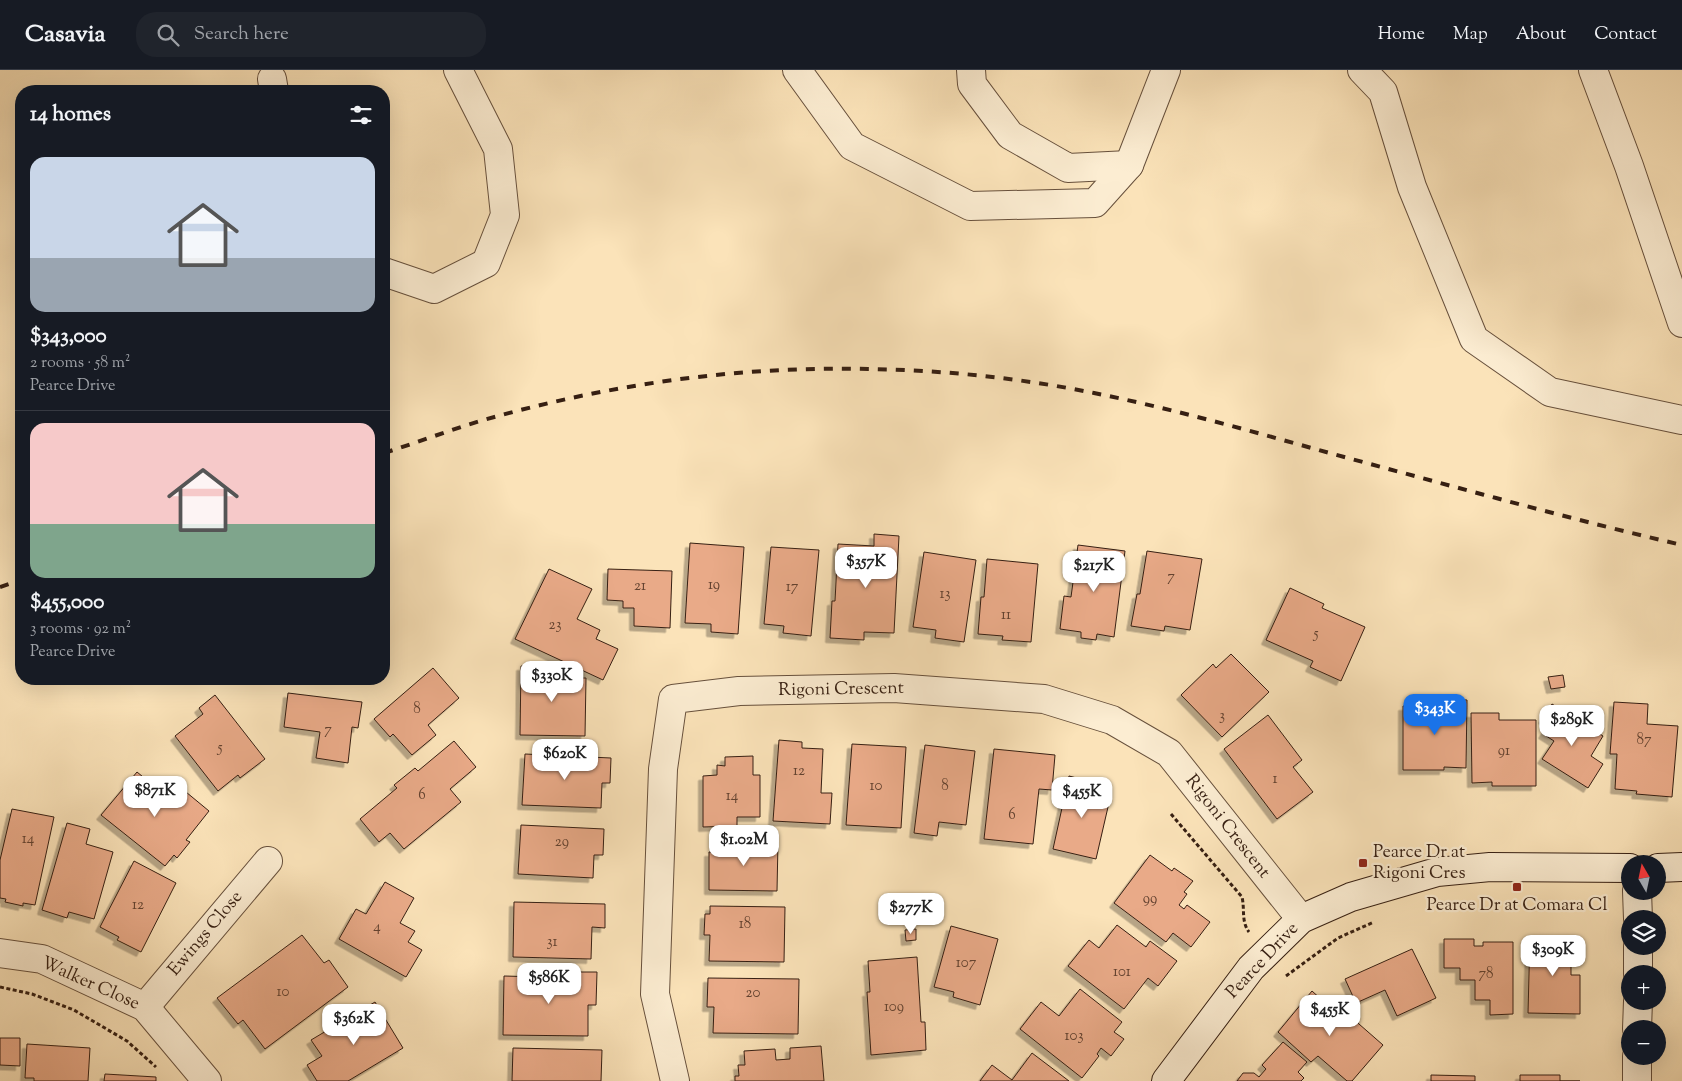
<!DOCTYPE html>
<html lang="en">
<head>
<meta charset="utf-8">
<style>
	body { margin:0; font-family:"Sorts Mill Goudy",serif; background:#20242c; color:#f1f3f6; height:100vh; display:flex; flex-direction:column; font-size:19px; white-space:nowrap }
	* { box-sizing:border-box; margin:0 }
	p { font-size:16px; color:#9ea1a6 }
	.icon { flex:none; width:28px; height:28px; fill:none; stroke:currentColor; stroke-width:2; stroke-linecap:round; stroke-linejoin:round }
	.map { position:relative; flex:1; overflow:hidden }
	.panel { position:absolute; left:15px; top:15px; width:375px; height:600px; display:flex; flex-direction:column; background:#171b24; border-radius:20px; box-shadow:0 5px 20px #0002 }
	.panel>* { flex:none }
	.needle { width:32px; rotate:351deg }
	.tools { position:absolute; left:1621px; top:785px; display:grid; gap:10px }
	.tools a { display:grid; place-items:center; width:45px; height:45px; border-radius:50%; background:#171b24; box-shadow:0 5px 20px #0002; font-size:25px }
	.price { position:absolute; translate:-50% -42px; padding:0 11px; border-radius:10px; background:#fff; color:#222; font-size:16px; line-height:32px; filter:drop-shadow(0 1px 2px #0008) }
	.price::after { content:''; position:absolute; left:50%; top:30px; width:15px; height:11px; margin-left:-8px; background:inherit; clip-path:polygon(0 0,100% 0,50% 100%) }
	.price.on { background:#1a73e8; color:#fff }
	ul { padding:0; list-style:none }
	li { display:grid; align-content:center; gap:10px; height:265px; padding:0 15px }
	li+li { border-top:1px solid #363941 }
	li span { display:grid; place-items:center; height:155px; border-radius:15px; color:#555 }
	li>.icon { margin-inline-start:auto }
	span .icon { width:90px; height:90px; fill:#fffc; stroke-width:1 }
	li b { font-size:21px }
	h2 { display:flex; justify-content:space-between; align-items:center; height:60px; padding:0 15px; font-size:21px }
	header { display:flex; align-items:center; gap:30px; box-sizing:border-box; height:70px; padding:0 25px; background:#171b24; border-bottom:1px solid #363941 }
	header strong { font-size:24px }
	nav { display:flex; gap:28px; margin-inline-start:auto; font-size:18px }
	.search { width:350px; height:45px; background:#20242c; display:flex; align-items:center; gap:12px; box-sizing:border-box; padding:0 18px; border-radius:20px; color:#9ea1a6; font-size:19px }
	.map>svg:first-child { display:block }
	.building { fill:#e9aa88; stroke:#361f12; filter:url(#shadow) }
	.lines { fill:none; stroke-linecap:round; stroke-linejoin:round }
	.street-casing { stroke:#67503c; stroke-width:30 }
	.secondary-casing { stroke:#361f12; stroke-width:30 }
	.path { stroke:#361f12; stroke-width:3; stroke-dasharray:4 2.5; stroke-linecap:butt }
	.street { stroke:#fcedd2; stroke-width:28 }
	.secondary { stroke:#fcedd2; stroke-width:28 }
	.rail { stroke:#361f12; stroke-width:4; stroke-dasharray:9 9; stroke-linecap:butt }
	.poi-dot { fill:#8f2418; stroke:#fcedd2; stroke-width:2 }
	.labels { text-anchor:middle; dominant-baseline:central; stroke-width:4.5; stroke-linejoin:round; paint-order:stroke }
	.number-label { font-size:15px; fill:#634230 }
	.street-label { font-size:18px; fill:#361f12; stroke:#fcedd2 }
	.poi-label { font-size:18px; fill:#361f12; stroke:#fcedd2; text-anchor:start }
</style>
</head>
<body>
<header>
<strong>Casavia</strong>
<div class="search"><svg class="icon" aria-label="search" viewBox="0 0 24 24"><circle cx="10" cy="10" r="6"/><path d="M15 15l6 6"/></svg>Search here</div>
<nav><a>Home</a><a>Map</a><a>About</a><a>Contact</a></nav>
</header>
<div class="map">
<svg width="1682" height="1011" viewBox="0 0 1682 1011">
	<defs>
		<filter id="shadow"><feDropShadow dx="-4.5" dy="4.5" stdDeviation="0" flood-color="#0004"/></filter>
	</defs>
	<rect width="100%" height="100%" fill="#fbe3b9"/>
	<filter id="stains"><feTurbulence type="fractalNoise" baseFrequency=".004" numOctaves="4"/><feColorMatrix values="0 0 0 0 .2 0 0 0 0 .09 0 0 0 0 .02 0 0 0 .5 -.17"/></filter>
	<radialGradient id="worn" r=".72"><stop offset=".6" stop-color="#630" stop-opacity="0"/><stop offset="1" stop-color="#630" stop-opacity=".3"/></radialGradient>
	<!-- building -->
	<g class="building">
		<polygon points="874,464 899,466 894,563 864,562 864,570 830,568 832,531 835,531 838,474 874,476"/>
		<polygon points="690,473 744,477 738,564 711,562 711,554 685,553"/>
		<polygon points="1078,475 1125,481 1114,567 1097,564 1096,570 1081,568 1081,562 1060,559 1064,526 1071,527"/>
		<polygon points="771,477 819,480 811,566 783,563 784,556 764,554"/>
		<polygon points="1147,481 1202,489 1190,560 1165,556 1164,561 1131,556 1137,524 1140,524"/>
		<polygon points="924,482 976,490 964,572 935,568 936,560 913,557"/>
		<polygon points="987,489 1038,494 1031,572 1002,570 1003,566 978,564 981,527 984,527"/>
		<polygon points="549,499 592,519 577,549 600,560 596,569 618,579 603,610 515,569"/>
		<polygon points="608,499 672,501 670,558 634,556 634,538 623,538 623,531 607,530"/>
		<polygon points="1290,518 1324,534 1322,538 1365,557 1341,611 1310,597 1313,591 1266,570"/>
		<polygon points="1231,584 1269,622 1222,667 1181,625 1213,594 1216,598"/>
		<polygon points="521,596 556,597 556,608 586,608 585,666 520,665"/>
		<polygon points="433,598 459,628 428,655 436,665 412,685 393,664 390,667 374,649"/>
		<polygon points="1563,605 1565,617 1551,619 1548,607"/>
		<polygon points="288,623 362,632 358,658 352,657 348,693 316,688 320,662 284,657"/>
		<polygon points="215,625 265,689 240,708 238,705 218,721 175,666 203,644 199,638"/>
		<polygon points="1440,629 1467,630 1466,698 1444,697 1444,700 1403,700 1403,636 1440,636"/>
		<polygon points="1614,632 1648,634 1647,654 1678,656 1672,727 1636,724 1637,721 1615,719 1617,684 1610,684"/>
		<polygon points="1552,634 1603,666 1591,686 1603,694 1588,718 1542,689 1554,671 1543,664 1550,653 1543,649"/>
		<polygon points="1471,643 1499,643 1499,650 1536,650 1536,716 1492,716 1492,712 1472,713"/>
		<polygon points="1268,645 1302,690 1293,697 1313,722 1277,749 1224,679"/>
		<polygon points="779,670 802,672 802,678 823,679 821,723 832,723 830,754 773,751"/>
		<polygon points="454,671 476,697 450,719 461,732 404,779 390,763 379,772 360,749 397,718 394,715 415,698 418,701"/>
		<polygon points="852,674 906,677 901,758 846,755"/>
		<polygon points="925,675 975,681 966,755 939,752 937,766 914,763"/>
		<polygon points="994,679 1055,685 1052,720 1039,719 1033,774 984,769"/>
		<polygon points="525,684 611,688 610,713 602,713 601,738 522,735"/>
		<polygon points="753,686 753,705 760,705 760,747 737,747 737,756 703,757 703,706 717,705 717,695 725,696 725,687"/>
		<polygon points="137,702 176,734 186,722 209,741 186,770 190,772 177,788 174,785 165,796 101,745"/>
		<polygon points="1069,706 1092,712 1091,720 1111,724 1096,789 1053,779"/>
		<polygon points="12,739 54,747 35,835 23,833 23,836 5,832 6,829 0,828 0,790"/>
		<polygon points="67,753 90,759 86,774 113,782 94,849 69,842 67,848 42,840"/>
		<polygon points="521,755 604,759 603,785 594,785 593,808 518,804"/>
		<polygon points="726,771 778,772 777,821 709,820 709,782 719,782 719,777 725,777"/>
		<polygon points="1150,785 1172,801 1174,798 1193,811 1184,822 1187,824 1179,835 1184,839 1187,835 1210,852 1191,877 1173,863 1166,872 1114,833"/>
		<polygon points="134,791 176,813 141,882 117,870 119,867 100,857"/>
		<polygon points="385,812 414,828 400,853 415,861 408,872 422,880 406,907 339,869 356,839 366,844"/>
		<polygon points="514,832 605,834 605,858 592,857 591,889 513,887"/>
		<polygon points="710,836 785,837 784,892 709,891 710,865 704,865 705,844 710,844"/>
		<polygon points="1117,855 1146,877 1150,871 1177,891 1158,916 1148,908 1124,939 1068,896 1089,870 1099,878"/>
		<polygon points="951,856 998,869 980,935 953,927 954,922 934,917"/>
		<polygon points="916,859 916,870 906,871 905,860"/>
		<polygon points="302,865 324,893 329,890 348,917 265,979 243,950 238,954 217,928"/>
		<polygon points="1530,866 1571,866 1571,905 1580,905 1580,944 1528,943"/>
		<polygon points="1444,869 1474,869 1474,876 1483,876 1483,872 1513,872 1513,944 1490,945 1490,930 1475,930 1475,910 1460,910 1460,898 1444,898"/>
		<polygon points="1412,879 1436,928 1397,946 1385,920 1356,933 1345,909"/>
		<polygon points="917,887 921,952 925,952 926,980 871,985 867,922 870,922 868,891"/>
		<polygon points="577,902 597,902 596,935 588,935 588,966 503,965 504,906 577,908"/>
		<polygon points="708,908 799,909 798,964 713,963 714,937 707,937"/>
		<polygon points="1080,919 1122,952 1114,962 1124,969 1111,986 1101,978 1097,984 1099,986 1082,1008 1020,959 1041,932 1059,946"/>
		<polygon points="1312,921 1323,931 1327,926 1383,975 1352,1011 1347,1011 1318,986 1311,992 1278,962"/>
		<polygon points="375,932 403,978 348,1011 317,1011 307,995 322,986 311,970"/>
		<polygon points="0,968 20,968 20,996 0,995"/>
		<polygon points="1283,972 1307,992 1298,1002 1304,1008 1301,1011 1237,1011 1243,1003 1254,1003 1259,1007 1266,999 1262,995"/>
		<polygon points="27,974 90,978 88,1011 34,1011 34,1008 25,1008"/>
		<polygon points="821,976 824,1011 735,1011 735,1006 739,1006 738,995 745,995 744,981 775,979 776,990 790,989 790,978"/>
		<polygon points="513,978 602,980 601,1011 512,1011"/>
		<polygon points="1032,983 1069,1011 980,1011 992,995 1012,1010"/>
		<polygon points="105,1004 156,1007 156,1011 104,1011"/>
		<polygon points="1431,1005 1475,1006 1475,1011 1431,1011"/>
		<polygon points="1520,1005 1560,1005 1560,1011 1580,1011 1520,1011"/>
	</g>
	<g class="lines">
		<defs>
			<g id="street">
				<polyline points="797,0 852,76 970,136 1095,133 1129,95 1166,0"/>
				<polyline points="971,0 972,14 1010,65 1068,98 1129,95"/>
				<polyline points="1362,0 1383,22 1412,117 1474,269 1550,322 1682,350"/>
				<polyline points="1593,0 1629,96 1682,253"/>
				<polyline points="272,9 274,21"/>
				<polyline points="384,202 434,219 486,193 505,145 498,79 458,0"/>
				<polyline points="1637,821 1638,849"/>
				<polyline points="0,883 42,889 145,937 207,1011"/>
				<polyline points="1638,904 1638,876"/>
				<polyline points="145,937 268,791"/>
				<polyline points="1637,959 1638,931"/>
				<polyline points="675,1011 655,924 663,699 673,629 739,621 894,618 1044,629 1112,650 1169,683 1301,849"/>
				<polyline points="1637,1011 1637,986"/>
			</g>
			<g id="secondary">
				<polyline points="1658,798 1682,797"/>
				<polyline points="1166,1011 1251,898 1301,849 1351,827 1437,802 1490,797 1630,798"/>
			</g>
		</defs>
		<!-- street casing -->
		<use href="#street" class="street-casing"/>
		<!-- secondary casing -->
		<use href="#secondary" class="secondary-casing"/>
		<!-- path -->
		<g class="path">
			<path d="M1171,744L1242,827C1245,840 1241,851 1249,862"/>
			<polyline points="1286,906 1338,868 1374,852"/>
			<polyline points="0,917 32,924 74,940 127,971 156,997"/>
		</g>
		<!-- street -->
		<use href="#street" class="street"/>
		<!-- secondary -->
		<use href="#secondary" class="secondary"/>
		<!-- rail -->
		<g class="rail">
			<path d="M384,383C422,371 460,356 498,346C618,313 743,296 868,299C943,300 1020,308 1094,323C1174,339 1254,362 1333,384C1449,415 1565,448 1682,475"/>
			<polyline points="0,517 21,510"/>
		</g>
	</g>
	<!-- markers -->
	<g class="poi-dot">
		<rect x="1358" y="788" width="10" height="10" rx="2.5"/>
		<rect x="1512" y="812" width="10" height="10" rx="2.5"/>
	</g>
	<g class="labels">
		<!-- number labels -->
		<g class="number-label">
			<text x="1171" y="507">7</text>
			<text x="714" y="515">19</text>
			<text x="640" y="516">21</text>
			<text x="792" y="517">17</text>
			<text x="945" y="524">13</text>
			<text x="1006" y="545">11</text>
			<text x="555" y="555">23</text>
			<text x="1316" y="564">5</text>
			<text x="417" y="639">8</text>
			<text x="1222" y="646">3</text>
			<text x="328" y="660">7</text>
			<text x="1644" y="670">87</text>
			<text x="220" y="678">5</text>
			<text x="1504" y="681">91</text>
			<text x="799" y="701">12</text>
			<text x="1275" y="709">1</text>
			<text x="876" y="716">10</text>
			<text x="945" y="716">8</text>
			<text x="422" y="725">6</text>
			<text x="732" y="726">14</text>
			<text x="1012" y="745">6</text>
			<text x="28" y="769">14</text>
			<text x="562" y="772">29</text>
			<text x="1150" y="829">99</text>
			<text x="138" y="835">12</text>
			<text x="745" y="854">18</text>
			<text x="377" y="857">4</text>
			<text x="552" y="872">31</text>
			<text x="966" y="893">107</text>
			<text x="1122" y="902">101</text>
			<text x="1486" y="904">78</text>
			<text x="283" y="922">10</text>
			<text x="753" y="923">20</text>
			<text x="894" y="937">109</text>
			<text x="1074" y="966">103</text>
		</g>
		<!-- street labels -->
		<g class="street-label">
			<text transform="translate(841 620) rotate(-1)">Rigoni Crescent</text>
			<text transform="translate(1227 757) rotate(52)">Rigoni Crescent</text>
			<text transform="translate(206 864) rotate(-50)">Ewings Close</text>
			<text transform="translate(1263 891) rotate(-47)">Pearce Drive</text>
			<text transform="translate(90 914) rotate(24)">Walker Close</text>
		</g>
		<!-- poi labels -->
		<g class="poi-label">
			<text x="1373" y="783">Pearce Dr at<tspan x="1373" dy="21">Rigoni Cres</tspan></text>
			<text x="1517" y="836" text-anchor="middle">Pearce Dr at Comara Cl</text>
		</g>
	</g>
	<rect width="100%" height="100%" filter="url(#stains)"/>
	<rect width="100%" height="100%" fill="url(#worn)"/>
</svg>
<div class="tools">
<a><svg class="needle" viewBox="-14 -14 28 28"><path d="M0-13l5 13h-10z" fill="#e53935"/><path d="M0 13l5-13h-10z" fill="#9ea1a6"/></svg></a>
<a><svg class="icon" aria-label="layers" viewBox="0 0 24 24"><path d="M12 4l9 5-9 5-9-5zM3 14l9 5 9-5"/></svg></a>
<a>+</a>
<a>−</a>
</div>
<b class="price" style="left:866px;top:519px">$357K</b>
<b class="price" style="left:1094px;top:523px">$217K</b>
<b class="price" style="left:552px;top:633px">$330K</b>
<b class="price on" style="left:1435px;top:666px">$343K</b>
<b class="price" style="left:1572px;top:677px">$289K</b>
<b class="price" style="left:565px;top:711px">$620K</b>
<b class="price" style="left:155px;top:748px">$871K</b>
<b class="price" style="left:1082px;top:749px">$455K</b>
<b class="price" style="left:744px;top:797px">$1.02M</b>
<b class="price" style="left:911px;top:865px">$277K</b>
<b class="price" style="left:1553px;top:907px">$309K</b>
<b class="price" style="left:549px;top:935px">$586K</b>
<b class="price" style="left:1330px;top:967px">$455K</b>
<b class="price" style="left:354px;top:976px">$362K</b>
<section class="panel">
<h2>14 homes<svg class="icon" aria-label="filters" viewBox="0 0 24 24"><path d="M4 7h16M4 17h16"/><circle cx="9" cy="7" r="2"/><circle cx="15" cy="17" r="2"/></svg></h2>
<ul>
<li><span style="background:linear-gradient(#c9d6e8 65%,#9aa5b1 0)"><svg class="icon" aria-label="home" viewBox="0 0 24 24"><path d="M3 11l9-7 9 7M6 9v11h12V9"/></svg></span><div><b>$343,000</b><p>2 rooms · 58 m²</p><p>Pearce Drive</p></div></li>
<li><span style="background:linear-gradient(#f6c9c9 65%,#7fa58c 0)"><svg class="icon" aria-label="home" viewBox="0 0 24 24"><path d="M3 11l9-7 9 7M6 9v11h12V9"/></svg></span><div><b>$455,000</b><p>3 rooms · 92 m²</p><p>Pearce Drive</p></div></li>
</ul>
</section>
</div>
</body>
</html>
